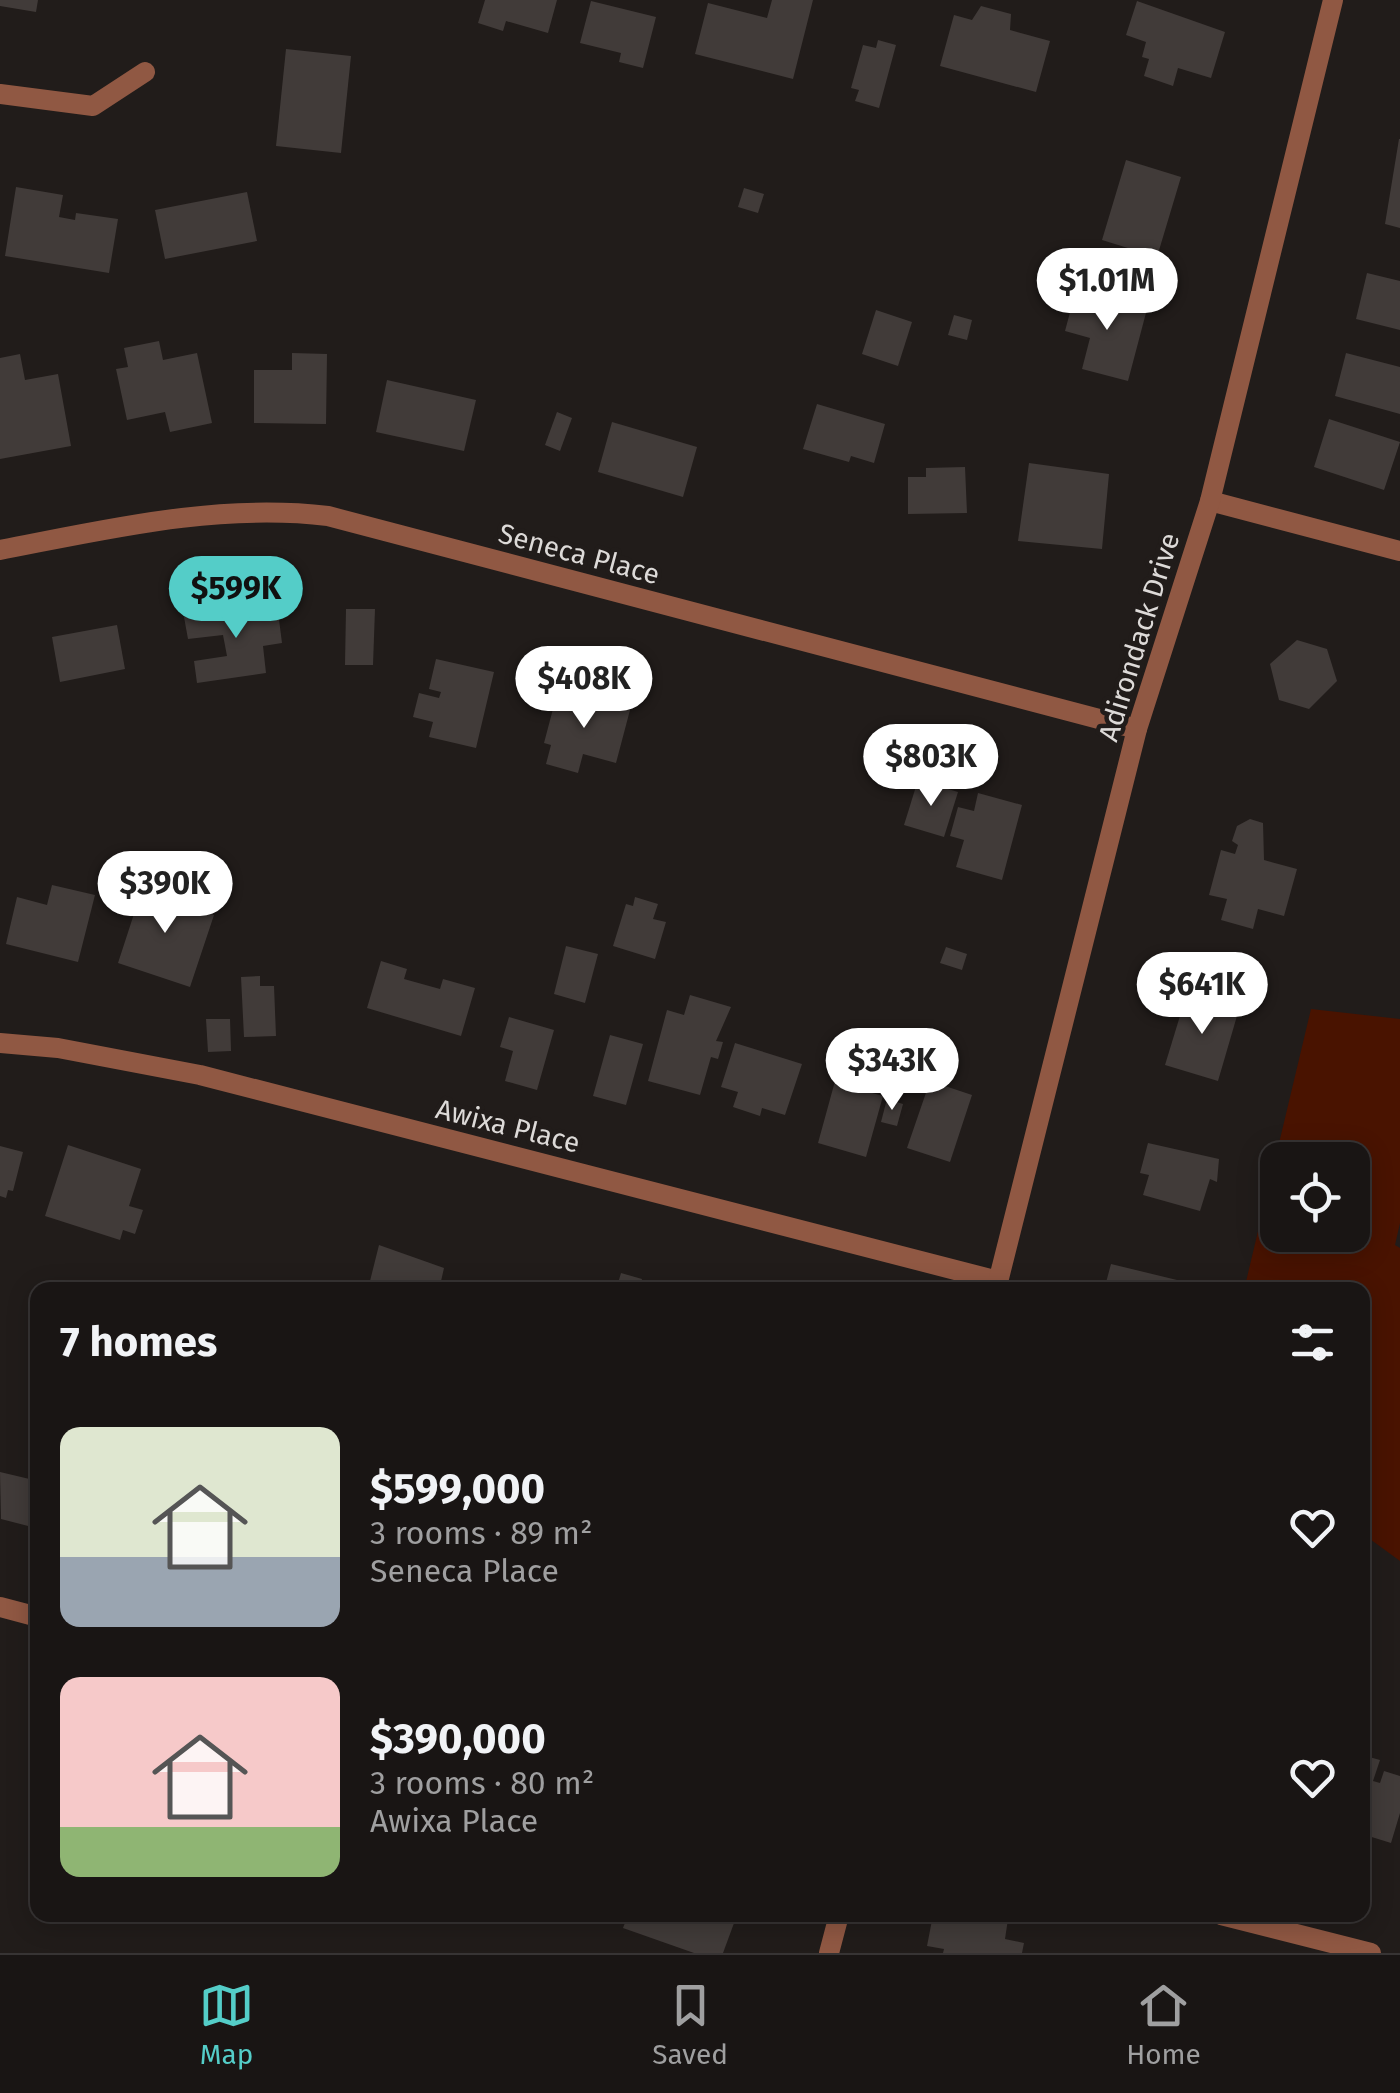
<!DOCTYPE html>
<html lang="en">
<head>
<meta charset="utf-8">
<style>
	body { margin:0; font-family:"Fira Sans",sans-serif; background:#262222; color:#f1f3f6; height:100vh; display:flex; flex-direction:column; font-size:38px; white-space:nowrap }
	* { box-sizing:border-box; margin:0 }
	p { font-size:32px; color:#9f9fa0 }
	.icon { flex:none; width:55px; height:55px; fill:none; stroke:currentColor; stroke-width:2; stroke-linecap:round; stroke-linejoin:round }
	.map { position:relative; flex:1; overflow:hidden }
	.drawer { position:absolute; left:30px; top:1282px; width:1340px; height:640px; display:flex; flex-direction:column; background:#191514; border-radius:20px; box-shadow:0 5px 25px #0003,0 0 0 2px #373434 }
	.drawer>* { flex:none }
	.fabs { position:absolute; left:1260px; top:1142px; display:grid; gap:20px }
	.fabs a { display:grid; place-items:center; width:110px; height:110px; border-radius:20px; background:#191514; box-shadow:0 5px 25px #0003,0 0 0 2px #373434; font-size:50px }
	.price { position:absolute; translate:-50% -85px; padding:0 22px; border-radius:35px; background:#fff; color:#222; font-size:32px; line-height:65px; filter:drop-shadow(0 2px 5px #0008) }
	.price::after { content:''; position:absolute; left:50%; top:60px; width:30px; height:22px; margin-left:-15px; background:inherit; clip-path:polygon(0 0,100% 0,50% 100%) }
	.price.selected { background:#54cdc8; color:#111 }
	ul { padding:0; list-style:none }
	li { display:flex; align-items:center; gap:30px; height:250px; padding:0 30px }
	li span { display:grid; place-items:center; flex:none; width:280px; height:200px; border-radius:20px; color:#555 }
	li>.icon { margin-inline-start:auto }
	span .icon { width:120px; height:120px; fill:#fffc; stroke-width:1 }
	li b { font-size:42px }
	h2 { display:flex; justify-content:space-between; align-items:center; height:120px; padding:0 30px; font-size:42px }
	.dock { display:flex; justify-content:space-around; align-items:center; height:140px; border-top:2px solid #373434; background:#191514; font-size:28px; color:#9f9fa0 }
	.dock a { display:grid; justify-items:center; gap:5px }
	.dock .selected { color:#54cdc8 }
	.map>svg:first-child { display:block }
	.green { fill:#491300; fill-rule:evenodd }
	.building { fill:#413b39 }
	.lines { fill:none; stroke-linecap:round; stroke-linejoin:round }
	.minor { stroke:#905843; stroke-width:20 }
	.labels { text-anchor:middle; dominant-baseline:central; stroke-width:9; stroke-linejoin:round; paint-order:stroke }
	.street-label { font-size:28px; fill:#dddad8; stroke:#211c1a }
</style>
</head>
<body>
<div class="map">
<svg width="1400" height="1953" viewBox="0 0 1400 1953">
	<rect width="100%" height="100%" fill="#211c1a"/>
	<!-- green -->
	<path class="green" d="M1311,1009L1400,1019V1223L1395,1245L1400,1248V1561L1363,1534L1362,1290H1244ZM1278,1160H1352V1235H1278Z"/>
	<!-- building -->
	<g class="building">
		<polygon points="0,0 38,0 36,12 0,6"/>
		<polygon points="485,0 557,0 548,33 506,21 503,31 478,23"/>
		<polygon points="772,0 813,0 793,79 695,54 708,3 767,18"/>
		<polygon points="591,1 656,17 643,68 619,62 621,53 580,43"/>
		<polygon points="1137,1 1225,32 1211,78 1178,68 1173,86 1144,76 1149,59 1142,57 1146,42 1126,35"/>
		<polygon points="981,6 1011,14 1010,30 1050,41 1036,92 940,66 954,15 972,20"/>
		<polygon points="878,40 896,45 879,108 855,101 859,90 851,88 863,45 876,48"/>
		<polygon points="286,49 351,56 341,153 276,146"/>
		<polygon points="1399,139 1400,139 1400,228 1385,224"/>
		<polygon points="1126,160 1181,177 1157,257 1102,240"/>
		<polygon points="16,187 63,195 59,217 75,220 76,213 118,219 109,273 5,256"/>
		<polygon points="744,188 764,194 758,213 738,207"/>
		<polygon points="247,192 257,241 165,259 155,210"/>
		<polygon points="1367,273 1400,281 1400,330 1356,319"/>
		<polygon points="1076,290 1147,309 1128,381 1082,369 1090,338 1065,331"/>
		<polygon points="876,310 912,322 898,366 862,354"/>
		<polygon points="954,315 972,320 967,340 948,335"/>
		<polygon points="159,341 163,360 197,353 212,423 170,432 165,412 127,420 116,369 128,367 124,348"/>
		<polygon points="292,353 327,354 326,424 254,423 254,370 292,370"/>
		<polygon points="1346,353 1400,367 1400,414 1335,396"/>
		<polygon points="20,354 25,380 58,374 71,446 0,459 0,358"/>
		<polygon points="387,380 476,400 464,451 376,432"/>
		<polygon points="817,404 885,424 874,463 851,456 849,462 803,449"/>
		<polygon points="557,412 572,418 560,451 545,445"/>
		<polygon points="1329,419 1400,442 1384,490 1314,467"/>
		<polygon points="612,422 697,447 683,497 598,472"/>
		<polygon points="1029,463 1109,474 1102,549 1018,541"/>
		<polygon points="965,467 967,513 908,514 908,477 926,477 926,468"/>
		<polygon points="277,604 282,643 263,646 266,673 197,683 194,661 227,656 223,635 188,639 184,617"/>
		<polygon points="346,609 375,609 373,665 345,665"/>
		<polygon points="117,625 125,669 60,682 52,637"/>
		<polygon points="1297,640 1327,649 1337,681 1309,709 1279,700 1270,664"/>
		<polygon points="436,659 494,672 476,748 429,737 433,722 413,717 419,693 439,698 441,692 429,689"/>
		<polygon points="558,690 630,710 616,763 583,754 578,773 546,764 551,745 544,743"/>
		<polygon points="918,780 958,792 944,837 904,825"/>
		<polygon points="978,793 1022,805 1002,880 956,867 964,840 950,836 958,807 974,811"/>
		<polygon points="1250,819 1263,823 1264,860 1297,869 1284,916 1258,909 1253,929 1221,920 1227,899 1209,895 1221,850 1235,854 1238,845 1232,841 1237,826"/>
		<polygon points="146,877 168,885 163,898 214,915 190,987 118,963"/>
		<polygon points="52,885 95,895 78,962 6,944 17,897 47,905"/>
		<polygon points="635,897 658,904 653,919 666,922 655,959 613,946 626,904 633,906"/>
		<polygon points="566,946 598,954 585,1003 554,994"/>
		<polygon points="946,947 967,954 962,970 940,963"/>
		<polygon points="381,961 407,969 404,979 440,989 443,979 475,988 461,1036 367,1008"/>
		<polygon points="260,976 260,986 274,986 276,1036 244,1037 241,977"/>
		<polygon points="1187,993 1239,1009 1218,1081 1165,1065"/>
		<polygon points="690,995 731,1007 716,1041 723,1042 718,1059 711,1057 700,1095 648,1081 667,1010 684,1015"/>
		<polygon points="509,1017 554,1030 537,1090 505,1081 513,1051 500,1047"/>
		<polygon points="206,1019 230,1019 231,1051 208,1052"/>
		<polygon points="610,1035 643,1044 626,1105 593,1096"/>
		<polygon points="735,1043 802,1064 785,1115 762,1108 760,1116 733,1107 738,1092 721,1087"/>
		<polygon points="840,1063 863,1070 858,1089 883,1096 866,1157 818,1143"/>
		<polygon points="930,1081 972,1095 950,1162 907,1148"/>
		<polygon points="887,1099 903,1104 897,1126 881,1122"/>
		<polygon points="1148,1143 1219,1159 1217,1182 1210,1179 1200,1211 1143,1195 1149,1175 1140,1173"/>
		<polygon points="68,1145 141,1169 129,1206 143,1210 135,1234 123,1230 120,1240 45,1216"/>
		<polygon points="0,1146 23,1152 13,1191 8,1190 6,1198 0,1196"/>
		<polygon points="379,1245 444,1268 439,1290 368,1289"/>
		<polygon points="1111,1264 1177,1280 1174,1290 1104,1290"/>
		<polygon points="621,1273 642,1279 641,1284 657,1290 616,1290"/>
		<polygon points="0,1472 38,1481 38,1524 32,1527 1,1519"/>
		<polygon points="1362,1755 1380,1760 1373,1781 1380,1783 1384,1771 1400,1776 1400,1813 1391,1843 1362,1834"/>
		<polygon points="628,1915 737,1915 723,1953 694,1953 623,1928"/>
		<polygon points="933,1915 977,1922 979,1915 1008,1919 1005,1939 1024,1943 1022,1953 943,1953 944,1949 927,1946"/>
	</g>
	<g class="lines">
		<!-- minor -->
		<g class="minor">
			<polyline points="0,94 93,106 145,72"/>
			<polyline points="1210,501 1400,551"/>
			<path d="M0,550C109,529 217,503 328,516L1137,729"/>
			<polyline points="0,1043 58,1048 200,1075 998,1281"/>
			<polyline points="996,1290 1137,729 1210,501 1333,0"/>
			<polyline points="0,1607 38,1617"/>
			<polyline points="1221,1915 1371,1953"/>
			<polyline points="829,1953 839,1915"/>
		</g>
	</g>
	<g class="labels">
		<!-- street labels -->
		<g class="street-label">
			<text transform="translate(579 554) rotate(15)">Seneca Place</text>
			<text transform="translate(1139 637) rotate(-73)">Adirondack Drive</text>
			<text transform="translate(508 1126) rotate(14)">Awixa Place</text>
		</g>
	</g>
</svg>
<div class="fabs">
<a><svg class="icon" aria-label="locate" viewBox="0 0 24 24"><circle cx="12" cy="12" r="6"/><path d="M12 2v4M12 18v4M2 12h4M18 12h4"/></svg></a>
</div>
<b class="price" style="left:1107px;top:333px">$1.01M</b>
<b class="price selected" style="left:236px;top:641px">$599K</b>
<b class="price" style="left:584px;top:731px">$408K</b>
<b class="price" style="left:931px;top:809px">$803K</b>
<b class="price" style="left:165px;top:936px">$390K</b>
<b class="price" style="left:1202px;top:1037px">$641K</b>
<b class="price" style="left:892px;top:1113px">$343K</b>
<section class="drawer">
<h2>7 homes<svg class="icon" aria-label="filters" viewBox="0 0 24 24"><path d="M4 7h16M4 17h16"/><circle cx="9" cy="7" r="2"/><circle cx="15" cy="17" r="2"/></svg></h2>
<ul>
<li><span style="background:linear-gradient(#dfe7d0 65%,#9aa5b1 0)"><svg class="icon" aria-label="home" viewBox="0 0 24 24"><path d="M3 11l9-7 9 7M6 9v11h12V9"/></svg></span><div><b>$599,000</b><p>3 rooms · 89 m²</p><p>Seneca Place</p></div><svg class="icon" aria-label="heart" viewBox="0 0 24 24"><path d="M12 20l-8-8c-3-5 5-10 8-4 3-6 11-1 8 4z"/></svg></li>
<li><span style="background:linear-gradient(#f6c9c9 75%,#8fb573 0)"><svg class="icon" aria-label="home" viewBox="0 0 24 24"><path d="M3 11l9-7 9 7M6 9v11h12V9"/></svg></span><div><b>$390,000</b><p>3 rooms · 80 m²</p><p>Awixa Place</p></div><svg class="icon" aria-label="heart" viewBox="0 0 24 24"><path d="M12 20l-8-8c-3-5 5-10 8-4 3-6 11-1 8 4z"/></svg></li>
</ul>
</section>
</div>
<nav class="dock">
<a class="selected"><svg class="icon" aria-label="map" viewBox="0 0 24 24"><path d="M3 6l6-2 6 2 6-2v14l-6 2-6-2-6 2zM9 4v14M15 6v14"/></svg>Map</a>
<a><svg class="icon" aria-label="saved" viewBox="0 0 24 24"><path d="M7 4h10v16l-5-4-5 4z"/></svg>Saved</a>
<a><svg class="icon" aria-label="home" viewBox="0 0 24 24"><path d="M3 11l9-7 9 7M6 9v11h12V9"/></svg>Home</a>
</nav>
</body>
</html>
